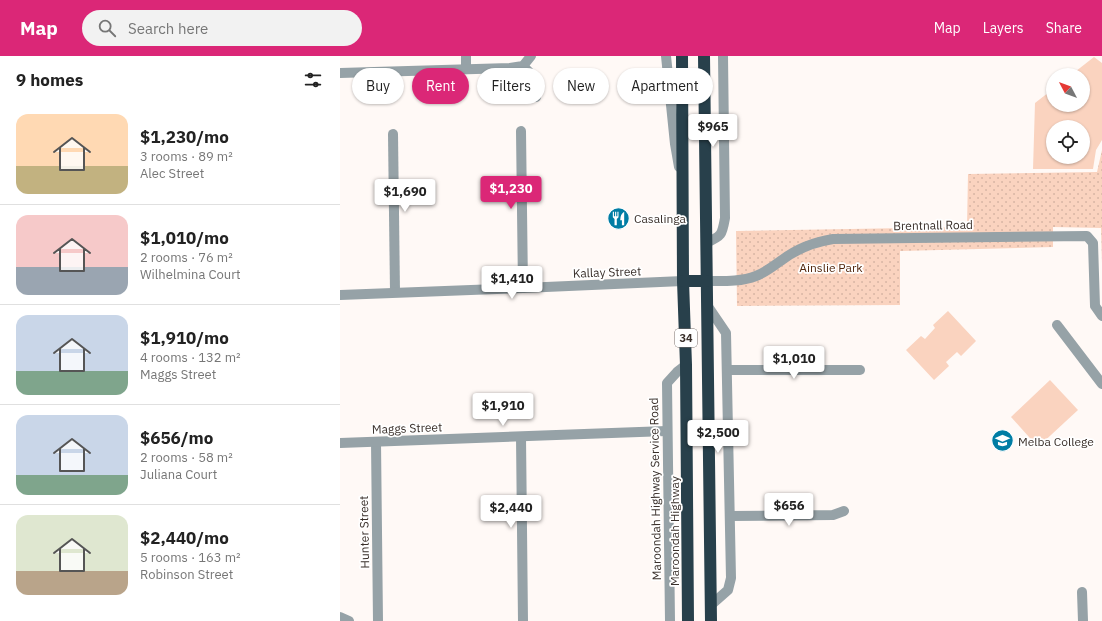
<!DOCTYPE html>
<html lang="en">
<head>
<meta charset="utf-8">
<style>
	body { margin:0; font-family:"IBM Plex Sans",sans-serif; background:#f2f2f2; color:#222; height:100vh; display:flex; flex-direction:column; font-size:15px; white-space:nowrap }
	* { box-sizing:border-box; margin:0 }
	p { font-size:13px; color:#767676 }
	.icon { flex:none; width:22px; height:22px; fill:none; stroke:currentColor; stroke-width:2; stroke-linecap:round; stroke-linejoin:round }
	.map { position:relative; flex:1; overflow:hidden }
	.sheet { display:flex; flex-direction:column; background:#fff; width:340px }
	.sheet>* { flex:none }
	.banner { position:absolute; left:12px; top:12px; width:380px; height:36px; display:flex; gap:8px }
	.needle { width:26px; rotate:311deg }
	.fabs { position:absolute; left:706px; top:12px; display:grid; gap:8px }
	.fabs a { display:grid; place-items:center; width:44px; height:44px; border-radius:50%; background:#fff; box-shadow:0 1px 3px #0004; font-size:20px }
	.price { position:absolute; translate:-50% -34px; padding:0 9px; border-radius:4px; background:#fff; color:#222; font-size:13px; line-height:26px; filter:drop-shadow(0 1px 2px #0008) }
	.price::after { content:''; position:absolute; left:50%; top:24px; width:12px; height:9px; margin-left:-6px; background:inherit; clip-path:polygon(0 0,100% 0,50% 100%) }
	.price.active { background:#db2777; color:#fff }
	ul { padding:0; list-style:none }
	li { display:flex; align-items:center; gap:12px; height:100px; padding:0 16px }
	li+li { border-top:1px solid #e0e0e0 }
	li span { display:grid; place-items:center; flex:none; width:112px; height:80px; border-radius:12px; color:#555 }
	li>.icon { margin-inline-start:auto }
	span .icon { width:48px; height:48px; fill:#fffc; stroke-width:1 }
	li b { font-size:17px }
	h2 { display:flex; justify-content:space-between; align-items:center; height:48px; padding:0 16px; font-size:17px }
	.tag { padding:0 14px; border-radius:18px; background:#fff; box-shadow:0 1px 3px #0004; font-size:14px; line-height:36px }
	.tag.active { background:#db2777; color:#fff }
	header { display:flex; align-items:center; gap:24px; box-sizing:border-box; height:56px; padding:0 20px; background:#db2777; color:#fff }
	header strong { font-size:19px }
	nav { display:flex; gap:22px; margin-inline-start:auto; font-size:14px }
	.search { width:280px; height:36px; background:#f2f2f2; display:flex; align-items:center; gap:10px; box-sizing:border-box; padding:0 14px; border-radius:22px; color:#767676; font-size:15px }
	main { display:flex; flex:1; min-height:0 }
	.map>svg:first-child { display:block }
	.green { fill:url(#green-dots) }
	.pitch { fill:#fad3bf; fill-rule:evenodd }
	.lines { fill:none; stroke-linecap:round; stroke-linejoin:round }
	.minor { stroke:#96a2a7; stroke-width:10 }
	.highway { stroke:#28404b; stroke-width:12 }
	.labels { text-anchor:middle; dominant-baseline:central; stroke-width:3.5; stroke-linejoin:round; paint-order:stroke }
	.shield { fill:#fff; stroke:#746d6a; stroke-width:1 }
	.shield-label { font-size:11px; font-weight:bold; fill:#392f2a }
	.poi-label { font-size:12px; fill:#392f2a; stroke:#fff; text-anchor:start }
	.street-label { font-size:12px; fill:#392f2a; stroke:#fff }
	.park-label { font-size:12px; fill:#52270d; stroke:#fff }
</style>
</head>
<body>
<header>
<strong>Map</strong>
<div class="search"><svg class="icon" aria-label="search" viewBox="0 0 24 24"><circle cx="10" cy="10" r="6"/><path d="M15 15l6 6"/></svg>Search here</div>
<nav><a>Map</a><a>Layers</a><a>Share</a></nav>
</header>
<main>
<section class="sheet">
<h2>9 homes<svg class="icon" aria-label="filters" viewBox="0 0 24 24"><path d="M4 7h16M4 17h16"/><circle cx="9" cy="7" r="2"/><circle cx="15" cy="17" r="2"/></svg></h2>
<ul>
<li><span style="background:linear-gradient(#ffd9b3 65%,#c2b280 0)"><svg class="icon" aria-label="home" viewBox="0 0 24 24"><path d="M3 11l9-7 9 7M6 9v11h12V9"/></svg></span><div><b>$1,230/mo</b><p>3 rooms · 89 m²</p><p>Alec Street</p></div></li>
<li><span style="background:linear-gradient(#f6c9c9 65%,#9aa5b1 0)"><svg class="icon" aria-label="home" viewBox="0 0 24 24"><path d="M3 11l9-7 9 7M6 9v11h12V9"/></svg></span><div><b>$1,010/mo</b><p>2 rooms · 76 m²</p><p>Wilhelmina Court</p></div></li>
<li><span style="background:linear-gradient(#c9d6e8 70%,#7fa58c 0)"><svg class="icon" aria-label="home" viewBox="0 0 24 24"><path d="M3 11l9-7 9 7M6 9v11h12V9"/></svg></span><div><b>$1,910/mo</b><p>4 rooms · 132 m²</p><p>Maggs Street</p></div></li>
<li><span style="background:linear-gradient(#c9d6e8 75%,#7fa58c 0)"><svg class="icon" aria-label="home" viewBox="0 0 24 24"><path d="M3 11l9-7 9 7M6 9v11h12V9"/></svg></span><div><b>$656/mo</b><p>2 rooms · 58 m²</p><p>Juliana Court</p></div></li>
<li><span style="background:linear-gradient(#dfe7d0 70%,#b9a48a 0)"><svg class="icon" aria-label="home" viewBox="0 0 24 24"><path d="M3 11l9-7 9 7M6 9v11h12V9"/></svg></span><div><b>$2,440/mo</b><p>5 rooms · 163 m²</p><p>Robinson Street</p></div></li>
</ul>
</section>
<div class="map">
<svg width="762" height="565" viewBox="0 0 762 565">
	<defs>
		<pattern id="green-dots" width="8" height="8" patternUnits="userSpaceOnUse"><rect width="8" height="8" fill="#fad3bf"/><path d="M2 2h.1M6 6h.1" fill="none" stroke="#d7b5a4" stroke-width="1.8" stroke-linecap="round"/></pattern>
	</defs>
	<rect width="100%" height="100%" fill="#fff9f6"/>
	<!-- green -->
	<polygon class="green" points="762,94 762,208 761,172 713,171 713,191 560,195 560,249 397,250 396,175 627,171 628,118 757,116"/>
	<!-- pitch -->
	<g class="pitch">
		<path d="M754,1L762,7V84L756,94L753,113H693L695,47L713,33V49H743V19H731ZM713,71H743V101H713Z"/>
		<polygon points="608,255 636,285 621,300 617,296 606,306 609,310 594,324 566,294 581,280 585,283 595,272 593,269"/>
		<polygon points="710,324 738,354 698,391 671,361"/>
	</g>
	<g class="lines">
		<!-- minor -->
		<g class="minor">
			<polyline points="126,0 126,12"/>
			<polyline points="326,0 335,88 339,111"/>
			<polyline points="183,10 189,16 196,41"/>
			<polyline points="0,17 170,12 183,10 191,0"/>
			<polyline points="181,75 183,232"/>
			<polyline points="53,78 55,236"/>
			<path d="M366,187C382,180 382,179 385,162L383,0"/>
			<path d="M366,225C382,225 401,226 416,220C426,216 433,210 442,204C458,192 474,186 493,183L747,180L753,187L755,250L762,260"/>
			<polyline points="0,239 183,232 343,225"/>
			<polyline points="367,249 386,277 391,522 388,534 371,549"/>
			<polyline points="717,269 762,328"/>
			<polyline points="387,314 520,314"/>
			<polyline points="181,381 183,565"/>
			<polyline points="36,386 38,565"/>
			<polyline points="0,387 327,375"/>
			<polyline points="390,460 493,459 504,455"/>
			<polyline points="742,536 743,565"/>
			<polyline points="0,561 9,565"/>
			<polyline points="330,565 327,327 337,316 346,309"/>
		</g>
		<!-- highway -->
		<g class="highway">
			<polyline points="342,0 343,225 346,309 348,565"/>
			<polyline points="364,0 371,565"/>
			<polyline points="343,225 366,225"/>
		</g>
	</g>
	<!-- icons -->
	<defs>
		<symbol id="restaurant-disc" viewBox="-11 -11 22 22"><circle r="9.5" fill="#007da4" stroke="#fff"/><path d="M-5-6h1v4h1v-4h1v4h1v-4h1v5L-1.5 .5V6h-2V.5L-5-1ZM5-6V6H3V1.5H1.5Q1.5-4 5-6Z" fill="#fff"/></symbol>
		<symbol id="school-disc" viewBox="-11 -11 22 22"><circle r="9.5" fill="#007da4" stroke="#fff"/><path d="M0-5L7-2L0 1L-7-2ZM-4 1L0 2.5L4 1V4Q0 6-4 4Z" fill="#fff"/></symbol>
	</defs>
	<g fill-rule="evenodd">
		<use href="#restaurant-disc" x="266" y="150" width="25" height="25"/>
		<use href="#school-disc" x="650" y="372" width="25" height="25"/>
	</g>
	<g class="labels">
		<!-- shield labels -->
		<rect class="shield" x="335" y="273" width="22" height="18" rx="3"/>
		<g class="shield-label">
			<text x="346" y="282">34</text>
		</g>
		<!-- poi labels -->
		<g class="poi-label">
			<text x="294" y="162">Casalinga</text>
			<text x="678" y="385">Melba College</text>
		</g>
		<!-- street labels -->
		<g class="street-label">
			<text transform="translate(593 169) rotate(-1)">Brentnall Road</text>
			<text transform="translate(267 216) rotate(-2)">Kallay Street</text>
			<text transform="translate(67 372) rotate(-2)">Maggs Street</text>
			<text transform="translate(315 433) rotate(-91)">Maroondah Highway Service Road</text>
			<text transform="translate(334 475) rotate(-90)">Maroondah Highway</text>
			<text transform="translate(24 476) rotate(-91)">Hunter Street</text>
		</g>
		<!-- park labels -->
		<g class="park-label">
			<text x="491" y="211">Ainslie Park</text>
		</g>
	</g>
</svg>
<div class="fabs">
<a><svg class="needle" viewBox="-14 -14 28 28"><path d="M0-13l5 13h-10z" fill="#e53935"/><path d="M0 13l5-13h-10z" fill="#767676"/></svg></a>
<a><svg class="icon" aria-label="locate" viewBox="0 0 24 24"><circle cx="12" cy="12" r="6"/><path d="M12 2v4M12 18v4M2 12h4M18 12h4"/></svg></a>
</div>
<b class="price" style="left:373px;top:92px">$965</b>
<b class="price active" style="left:171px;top:154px">$1,230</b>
<b class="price" style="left:65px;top:157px">$1,690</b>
<b class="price" style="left:172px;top:244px">$1,410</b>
<b class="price" style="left:454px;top:324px">$1,010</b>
<b class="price" style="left:163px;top:371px">$1,910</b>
<b class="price" style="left:378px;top:398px">$2,500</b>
<b class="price" style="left:449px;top:471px">$656</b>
<b class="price" style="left:171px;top:473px">$2,440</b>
<div class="banner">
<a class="tag">Buy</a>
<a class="tag active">Rent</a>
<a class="tag">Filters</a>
<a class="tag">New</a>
<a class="tag">Apartment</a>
</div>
</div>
</main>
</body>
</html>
